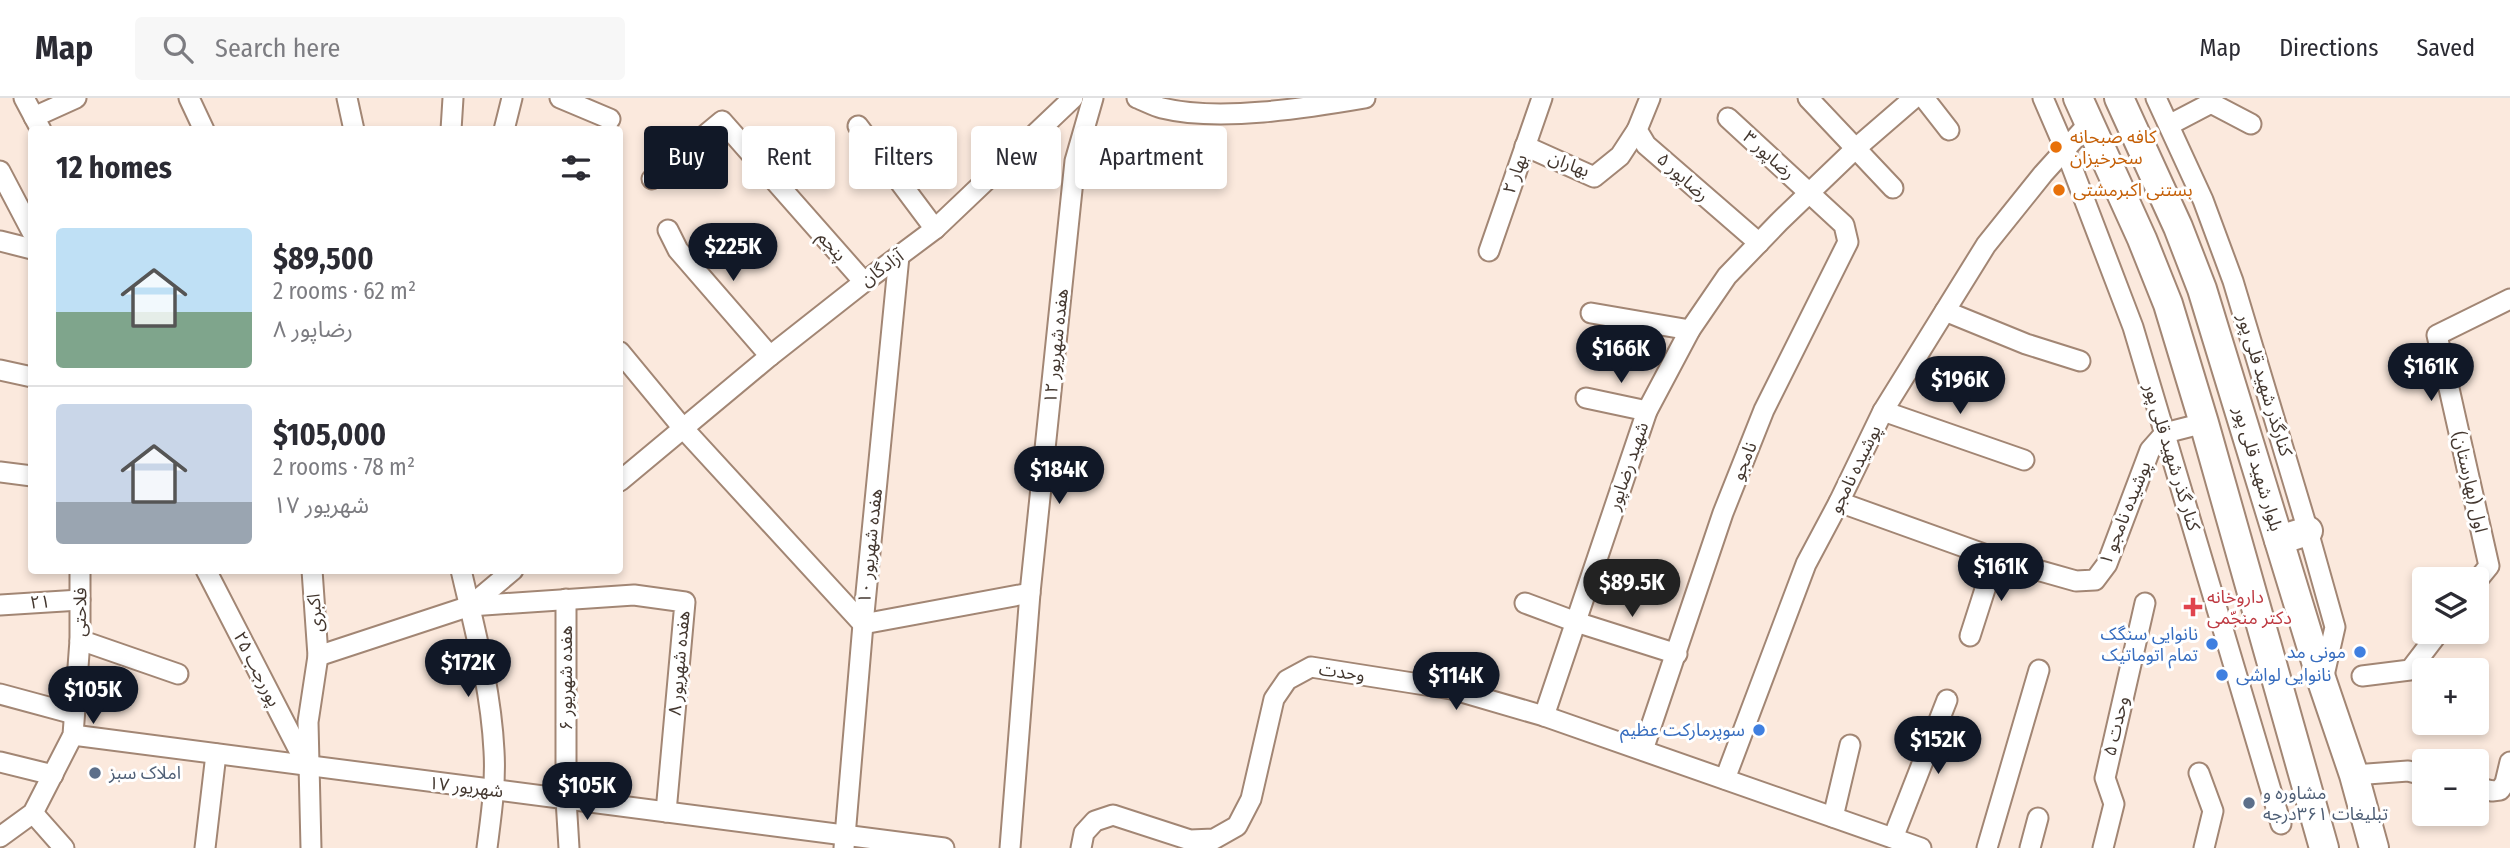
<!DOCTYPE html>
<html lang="en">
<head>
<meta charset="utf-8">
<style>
	body { margin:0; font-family:"Fira Sans Condensed","Noto Sans Arabic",sans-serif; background:#f7f7f7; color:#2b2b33; height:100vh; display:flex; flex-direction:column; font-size:26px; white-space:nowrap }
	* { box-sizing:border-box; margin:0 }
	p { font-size:23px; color:#7c7c81 }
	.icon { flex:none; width:38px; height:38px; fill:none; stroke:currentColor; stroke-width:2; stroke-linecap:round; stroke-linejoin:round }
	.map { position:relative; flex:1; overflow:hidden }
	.sheet { position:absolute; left:28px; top:28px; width:595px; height:448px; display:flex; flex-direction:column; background:#fff; border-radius:7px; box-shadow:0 4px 10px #0003 }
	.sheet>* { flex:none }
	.guide { position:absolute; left:644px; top:28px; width:665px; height:63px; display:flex; gap:14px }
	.fabs { position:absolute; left:2412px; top:469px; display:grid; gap:14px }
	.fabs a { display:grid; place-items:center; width:77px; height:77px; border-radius:7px; background:#fff; box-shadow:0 4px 10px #0003; font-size:35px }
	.price { position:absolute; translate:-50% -60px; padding:0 16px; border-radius:24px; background:#111827; color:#fff; font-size:23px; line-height:46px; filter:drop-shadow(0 2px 4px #0008) }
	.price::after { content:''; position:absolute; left:50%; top:42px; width:21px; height:16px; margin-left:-10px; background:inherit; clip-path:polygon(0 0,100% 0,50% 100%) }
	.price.current { background:#222; color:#fff }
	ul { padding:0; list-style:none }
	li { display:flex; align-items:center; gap:21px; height:175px; padding:0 28px }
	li+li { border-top:2px solid #e1e1e2 }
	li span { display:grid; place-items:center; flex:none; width:196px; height:140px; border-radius:7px; color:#555 }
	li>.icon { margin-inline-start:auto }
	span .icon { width:84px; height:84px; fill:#fffc; stroke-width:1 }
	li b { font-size:30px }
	h2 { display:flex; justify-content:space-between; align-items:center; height:84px; padding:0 28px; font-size:30px }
	.pill { padding:0 24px; border-radius:7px; background:#fff; box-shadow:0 4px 10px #0003; font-size:24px; line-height:63px }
	.pill.current { background:#111827; color:#fff }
	header { display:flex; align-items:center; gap:42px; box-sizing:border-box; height:98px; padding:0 35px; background:#fff; border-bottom:2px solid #e1e1e2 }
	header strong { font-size:33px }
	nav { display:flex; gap:38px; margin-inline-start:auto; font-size:24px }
	.search { width:490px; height:63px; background:#f7f7f7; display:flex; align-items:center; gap:18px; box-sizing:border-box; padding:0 24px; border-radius:7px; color:#7c7c81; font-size:26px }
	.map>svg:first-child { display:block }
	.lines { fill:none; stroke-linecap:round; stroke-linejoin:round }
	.minor-casing { stroke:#a28674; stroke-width:23 }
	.highway-casing { stroke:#a28674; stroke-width:32 }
	.minor { stroke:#fff; stroke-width:19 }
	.highway { stroke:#fff; stroke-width:28 }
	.food-dot { fill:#e8710a; stroke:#fff; stroke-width:2.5 }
	.health-dot { fill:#e0444e; stroke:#fff; stroke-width:2.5 }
	.shop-dot { fill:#3f7fe0; stroke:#fff; stroke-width:2.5 }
	.service-dot { fill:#5c6f8a; stroke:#fff; stroke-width:2.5 }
	.labels { text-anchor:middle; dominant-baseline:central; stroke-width:6; stroke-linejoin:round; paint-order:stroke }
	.food-label { font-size:18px; fill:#c56008; stroke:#fff; text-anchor:start }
	.street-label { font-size:18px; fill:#43372f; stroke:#fff }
	.health-label { font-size:18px; fill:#be3a42; stroke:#fff; text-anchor:start }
	.shop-label { font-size:18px; fill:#366cbe; stroke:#fff; text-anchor:end }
	.service-label { font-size:18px; fill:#4e5e75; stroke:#fff; text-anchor:start }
</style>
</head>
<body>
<header>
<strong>Map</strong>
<div class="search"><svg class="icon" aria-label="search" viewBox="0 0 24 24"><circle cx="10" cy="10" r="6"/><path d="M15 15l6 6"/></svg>Search here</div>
<nav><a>Map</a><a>Directions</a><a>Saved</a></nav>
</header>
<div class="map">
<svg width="2510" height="750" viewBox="0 0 2510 750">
	<rect width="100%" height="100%" fill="#fbe9dd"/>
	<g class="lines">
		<defs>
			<g id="minor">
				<polyline points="24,0 41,32"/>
				<polyline points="189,0 204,32"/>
				<polyline points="347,0 354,32"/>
				<polyline points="560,0 610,21"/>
				<path d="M1137,0C1145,3 1154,8 1162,10C1219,24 1307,10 1365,0"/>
				<polyline points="1650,0 1637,32 1646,47 1759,145"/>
				<polyline points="1808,0 1893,90"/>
				<polyline points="1924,0 1949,32"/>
				<polyline points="2043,0 2065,51 2133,229 2281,726"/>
				<polyline points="2156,0 2203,102 2233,183 2308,433 2335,529 2323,582"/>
				<polyline points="34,19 76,0"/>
				<polyline points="2169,27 2211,5 2251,26"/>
				<polyline points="858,28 935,131"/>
				<polyline points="451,32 453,0"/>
				<polyline points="504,32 512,0"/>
				<polyline points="1525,48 1594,79 1620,58 1637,32"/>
				<polyline points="0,73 32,134"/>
				<polyline points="652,81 722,23 864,184"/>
				<polyline points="668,132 678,152 770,258"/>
				<polyline points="0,143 32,151"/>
				<polyline points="1489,153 1542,0"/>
				<polyline points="1945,213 2026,246 2080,263"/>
				<polyline points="1591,215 1690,232"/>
				<polyline points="620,254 682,329 863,526 1030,495"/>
				<polyline points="0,272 32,279"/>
				<polyline points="1586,300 1647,313"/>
				<polyline points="1883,313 2024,362"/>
				<polyline points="2165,335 2204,325"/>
				<polyline points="0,374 32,378"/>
				<polyline points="620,383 770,258 864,184 935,131 1073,0"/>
				<polyline points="1839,404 1995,460 2076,483 2095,482 2107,466 2150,352 2165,335"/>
				<polyline points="206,472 305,664"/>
				<path d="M461,472C475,532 491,592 494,653C496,686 491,718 487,750"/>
				<polyline points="2476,484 2489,468 2437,237 2510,201"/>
				<polyline points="566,501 566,701 569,750"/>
				<polyline points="1525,505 1576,524 1677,556"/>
				<polyline points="0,507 80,502"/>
				<polyline points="470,508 634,497 685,504 666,714"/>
				<polyline points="1970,538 1995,460"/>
				<polyline points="80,542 178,576"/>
				<polyline points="318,558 470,508 513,472"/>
				<polyline points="2362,578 2410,572 2439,534"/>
				<polyline points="0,596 74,616"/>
				<polyline points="1544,618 1647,313 1690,232 1727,178 1779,124 1855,51 1914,0"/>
				<polyline points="73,637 944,750"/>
				<polyline points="1643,652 1723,415 1764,312 1848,144 1844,127 1728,20"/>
				<polyline points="0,664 53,677"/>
				<polyline points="2199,675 2213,713 2204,750"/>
				<polyline points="2354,677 2408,673 2424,677"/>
				<polyline points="1725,681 1806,466 1839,404 1883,313 1986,147 2043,76 2090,24"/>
				<polyline points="2476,689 2492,693 2500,692 2505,685 2510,664"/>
				<polyline points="33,715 64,750"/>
				<polyline points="1833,719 1850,647"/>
				<polyline points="0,739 33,715 73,637 80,542 80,472"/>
				<polyline points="1893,740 1947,602"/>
				<polyline points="205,750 216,656"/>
				<polyline points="311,750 308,624 318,558 312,472"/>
				<polyline points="844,750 863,526 899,158"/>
				<polyline points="1010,750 1030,495 1075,63 1093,0"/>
				<polyline points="1081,750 1084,735 1095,723 1113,717 1190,742 1214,741 1237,728 1251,701 1274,601 1287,582 1311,569 1451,591 1544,618 1921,750"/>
				<polyline points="1987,750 2039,572"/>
				<polyline points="2030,750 2038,720"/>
				<polyline points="2103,750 2114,706 2105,680 2145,505"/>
			</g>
			<g id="highway">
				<polyline points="2078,0 2142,141 2168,206 2204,325 2324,750"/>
				<polyline points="2119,0 2178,129 2202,191 2322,583 2354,677 2374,750"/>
				<polyline points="2279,442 2308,433"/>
			</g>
		</defs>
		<!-- minor casing -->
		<use href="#minor" class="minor-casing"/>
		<!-- highway casing -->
		<use href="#highway" class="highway-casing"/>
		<!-- minor -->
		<use href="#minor" class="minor"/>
		<!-- highway -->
		<use href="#highway" class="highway"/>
	</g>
	<!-- markers -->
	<g class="food-dot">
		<circle cx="2056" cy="49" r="7"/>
		<circle cx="2059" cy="92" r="7"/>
	</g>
	<path class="health-dot" d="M2189.5 498.5h7v7h7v7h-7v7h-7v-7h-7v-7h7z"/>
	<g class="shop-dot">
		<circle cx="2212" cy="546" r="7"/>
		<circle cx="2360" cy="554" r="7"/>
		<circle cx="2222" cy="577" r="7"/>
		<circle cx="1759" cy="632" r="7"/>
	</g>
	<g class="service-dot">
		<circle cx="95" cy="675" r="7"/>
		<circle cx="2249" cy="705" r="7"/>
	</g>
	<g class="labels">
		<!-- food labels -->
		<g class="food-label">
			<text x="2070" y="39">کافه صبحانه<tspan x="2070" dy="21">سحرخیزان</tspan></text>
			<text x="2073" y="92">بستنی اکبرمشتی</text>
		</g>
		<!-- street labels -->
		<g class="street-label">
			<text transform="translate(1769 57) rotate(42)">رضاپور ۳</text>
			<text transform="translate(1569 66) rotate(21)">بهاران</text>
			<text transform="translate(1515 76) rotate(-71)">بهار ۲</text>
			<text transform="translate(1683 79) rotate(42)">رضاپور ۵</text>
			<text transform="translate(832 148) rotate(49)">پنجم</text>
			<text transform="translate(882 170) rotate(-36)">آزادگان</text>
			<text transform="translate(1056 248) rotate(-84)">هفده شهریور ۱۲</text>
			<text transform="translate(2265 287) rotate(73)">کنارگذر شهید قلی پور</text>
			<text transform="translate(2172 359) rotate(73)">کنار گذر شهید قلی پور</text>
			<text transform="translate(1744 363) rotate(-68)">نامجو</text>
			<text transform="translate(1628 368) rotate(-71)">شهید رضاپور</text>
			<text transform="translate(1855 371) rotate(-64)">پوشیده نامجو</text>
			<text transform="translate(2258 371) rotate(73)">بلوار شهید قلی پور</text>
			<text transform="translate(2470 384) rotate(77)">اول (بهارستان)</text>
			<text transform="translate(2125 415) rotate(-68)">پوشیده نامجو ۱</text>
			<text transform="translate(870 448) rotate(-84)">هفده شهریور ۱۰</text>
			<text transform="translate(40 504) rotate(-4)">۲۱</text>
			<text transform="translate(80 514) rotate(-89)">فلاحتی</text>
			<text transform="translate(315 515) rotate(-95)">اکبری</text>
			<text transform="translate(679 565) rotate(-85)">هفده شهریور ۸</text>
			<text transform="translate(257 571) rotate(63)">پوررجب ۲۵</text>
			<text transform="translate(1342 574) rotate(8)">وحدت</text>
			<text transform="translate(566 580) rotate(-90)">هفده شهریور ۶</text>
			<text transform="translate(2116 628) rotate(-77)">وحدت ۵</text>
			<text transform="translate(466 689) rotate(7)">۱۷ شهریور</text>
		</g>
		<!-- health labels -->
		<g class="health-label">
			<text x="2207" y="499">داروخانه<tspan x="2207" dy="21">دکتر منجّمی</tspan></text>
		</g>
		<!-- shop labels -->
		<g class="shop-label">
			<text x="2198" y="536">نانوایی سنگک<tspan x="2198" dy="21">تمام اتوماتیک</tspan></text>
			<text x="2346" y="554">مونی مد</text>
			<text x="2236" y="577" text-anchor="start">نانوایی لواشی</text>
			<text x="1745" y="632">سوپرمارکت عظیم</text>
		</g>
		<!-- service labels -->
		<g class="service-label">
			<text x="109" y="675">املاک سبز</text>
			<text x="2263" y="695">مشاوره و<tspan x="2263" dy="21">تبلیغات ۳۶۱درجه</tspan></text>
		</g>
	</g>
</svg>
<div class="fabs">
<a><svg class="icon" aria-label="layers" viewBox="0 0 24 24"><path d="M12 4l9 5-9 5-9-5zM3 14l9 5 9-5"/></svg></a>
<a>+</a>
<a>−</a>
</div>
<b class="price" style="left:733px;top:185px">$225K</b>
<b class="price" style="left:1621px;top:287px">$166K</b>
<b class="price" style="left:2431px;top:305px">$161K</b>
<b class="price" style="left:1960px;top:318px">$196K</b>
<b class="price" style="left:1059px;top:408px">$184K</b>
<b class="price" style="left:2001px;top:505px">$161K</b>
<b class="price current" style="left:1632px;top:521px">$89.5K</b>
<b class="price" style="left:468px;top:601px">$172K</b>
<b class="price" style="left:1456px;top:614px">$114K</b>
<b class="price" style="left:93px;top:628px">$105K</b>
<b class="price" style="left:1938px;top:678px">$152K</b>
<b class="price" style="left:587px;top:724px">$105K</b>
<div class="guide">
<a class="pill current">Buy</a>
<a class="pill">Rent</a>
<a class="pill">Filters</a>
<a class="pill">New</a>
<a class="pill">Apartment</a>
</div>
<section class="sheet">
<h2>12 homes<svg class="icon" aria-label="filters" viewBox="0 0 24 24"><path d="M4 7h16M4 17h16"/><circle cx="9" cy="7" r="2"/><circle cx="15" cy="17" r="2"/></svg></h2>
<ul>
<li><span style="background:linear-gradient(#bfe0f5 60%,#7fa58c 0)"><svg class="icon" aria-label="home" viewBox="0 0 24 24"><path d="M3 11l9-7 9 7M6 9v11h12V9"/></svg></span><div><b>$89,500</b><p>2 rooms · 62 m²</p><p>رضاپور ۸</p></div></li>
<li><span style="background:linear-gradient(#c9d6e8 70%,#9aa5b1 0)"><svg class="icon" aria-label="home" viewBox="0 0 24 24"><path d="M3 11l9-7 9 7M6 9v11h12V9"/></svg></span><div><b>$105,000</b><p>2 rooms · 78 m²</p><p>۱۷ شهریور</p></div></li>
</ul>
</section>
</div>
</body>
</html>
